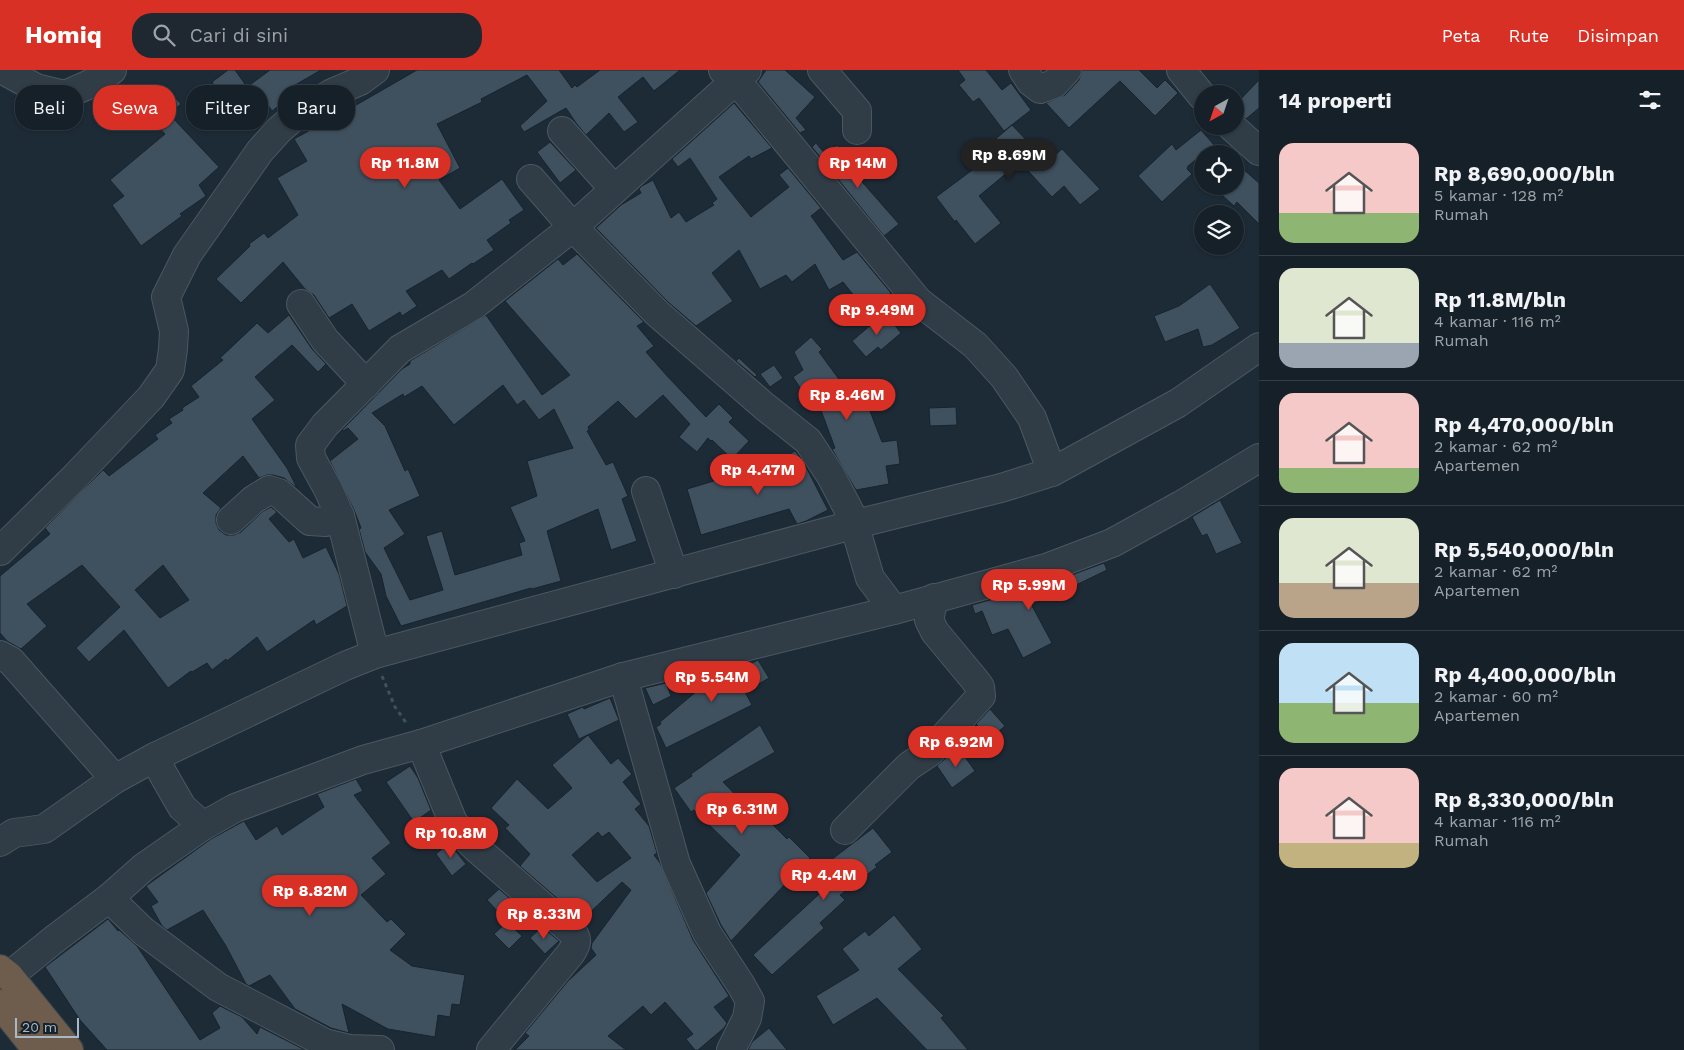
<!DOCTYPE html>
<html lang="id">
<head>
<meta charset="utf-8">
<style>
	body { margin:0; font-family:"Work Sans",sans-serif; background:#1f2831; color:#f1f3f6; height:100vh; display:flex; flex-direction:column; font-size:19px; white-space:nowrap }
	* { box-sizing:border-box; margin:0 }
	p { font-size:16px; color:#9ea3a8 }
	.icon { flex:none; width:28px; height:28px; fill:none; stroke:currentColor; stroke-width:2; stroke-linecap:round; stroke-linejoin:round }
	.map { position:relative; flex:1; overflow:hidden }
	.drawer { display:flex; flex-direction:column; background:#162029; width:425px }
	.drawer>* { flex:none }
	.top-card { position:absolute; left:15px; top:15px; width:475px; height:45px; display:flex; gap:10px }
	.needle { width:32px; rotate:220deg }
	.controls { position:absolute; left:1194px; top:15px; display:grid; gap:10px }
	.controls a { display:grid; place-items:center; width:50px; height:50px; border-radius:50%; background:#162029; box-shadow:0 1px 4px #0004,0 0 0 1px #353e46; font-size:25px }
	.scale { position:absolute; left:15px; bottom:12px; width:64px; box-sizing:border-box; padding-left:5px; border:2px solid #a9b8c5; border-top:0; font-size:14px; line-height:18px; white-space:nowrap; color:#a9b8c5; -webkit-text-stroke:4px #16222b; paint-order:stroke }
	.price { position:absolute; translate:-50% -42px; padding:0 11px; border-radius:18px; background:#d93025; color:#fff; font-size:16px; line-height:32px; filter:drop-shadow(0 1px 2px #0008) }
	.price::after { content:''; position:absolute; left:50%; top:30px; width:15px; height:11px; margin-left:-8px; background:inherit; clip-path:polygon(0 0,100% 0,50% 100%) }
	.price.selected { background:#222; color:#fff }
	ul { padding:0; list-style:none }
	li { display:flex; align-items:center; gap:15px; height:125px; padding:0 20px }
	li+li { border-top:1px solid #353e46 }
	li span { display:grid; place-items:center; flex:none; width:140px; height:100px; border-radius:15px; color:#555 }
	li>.icon { margin-inline-start:auto }
	span .icon { width:60px; height:60px; fill:#fffc; stroke-width:1 }
	li b { font-size:21px }
	h2 { display:flex; justify-content:space-between; align-items:center; height:60px; padding:0 20px; font-size:21px }
	.chip { padding:0 18px; border-radius:20px; background:#162029; box-shadow:0 1px 4px #0004,0 0 0 1px #353e46; font-size:18px; line-height:45px }
	.chip.selected { background:#d93025; color:#fff }
	header { display:flex; align-items:center; gap:30px; box-sizing:border-box; height:70px; padding:0 25px; background:#d93025; color:#fff }
	header strong { font-size:24px }
	nav { display:flex; gap:28px; margin-inline-start:auto; font-size:18px }
	.search { width:350px; height:45px; background:#1f2831; display:flex; align-items:center; gap:12px; box-sizing:border-box; padding:0 18px; border-radius:20px; color:#9ea3a8; font-size:19px }
	main { display:flex; flex:1; min-height:0 }
	.map>svg:first-child { display:block }
	.building { fill:#3f515f; stroke:#18242d; fill-rule:evenodd }
	.lines { fill:none; stroke-linecap:round; stroke-linejoin:round }
	.minor-casing { stroke:#4b5862; stroke-width:30 }
	.highway-casing { stroke:#3b4851; stroke-width:30 }
	.path { stroke:#3c5454; stroke-width:3; stroke-dasharray:4 4; stroke-linecap:butt }
	.minor { stroke:#303d47; stroke-width:28 }
	.highway { stroke:#6e5c4c; stroke-width:28 }
</style>
</head>
<body>
<header>
<strong>Homiq</strong>
<div class="search"><svg class="icon" aria-label="search" viewBox="0 0 24 24"><circle cx="10" cy="10" r="6"/><path d="M15 15l6 6"/></svg>Cari di sini</div>
<nav><a>Peta</a><a>Rute</a><a>Disimpan</a></nav>
</header>
<main>
<div class="map">
<svg width="1259" height="980" viewBox="0 0 1259 980">
	<rect width="100%" height="100%" fill="#1d2b37"/>
	<!-- building -->
	<g class="building">
		<polygon points="228,0 235,0 247,17 270,0 321,0 283,22 288,29 272,41 266,32 239,51 212,12"/>
		<polygon points="417,0 559,0 572,18 575,15 577,17 600,0 680,0 654,21 643,7 618,27 638,52 624,62 609,43 586,65 576,53 566,38 524,62 520,56 547,31 527,5 481,29 482,32 437,54 460,98 439,110 460,139 502,109 524,140 509,150 511,153 487,170 494,180 473,194 472,193 449,209 442,200 406,221 417,236 402,246 400,242 369,261 352,234 329,248 314,225 305,219 283,192 241,233 216,209 250,176 249,174 264,163 268,168 298,145 277,108 307,91 294,69 336,46 335,43 348,34 351,38"/>
		<polygon points="766,0 785,0 815,27 796,48 806,60 800,63 758,12"/>
		<polygon points="958,0 986,0 1002,20 1011,13 1031,40 1004,61 979,28 973,32 959,15 965,10"/>
		<polygon points="1082,0 1139,0 1157,18 1165,10 1178,23 1155,46 1120,11 1069,58 1046,33 1065,25 1079,10"/>
		<polygon points="1259,10 1259,38 1246,49 1235,41 1235,35"/>
		<polygon points="163,14 181,34 169,44 219,97 199,115 206,126 180,144 182,146 141,176 112,135 124,126 110,110 165,64 139,36"/>
		<polygon points="734,33 772,78 751,89 749,86 719,107 751,147 789,117 779,105 788,98 821,138 811,146 843,190 857,182 891,223 867,242 843,212 829,220 815,194 792,212 786,205 760,219 739,180 712,203 733,231 696,256 668,232 596,158 621,135 641,123 639,119 642,116 653,110 671,148 679,142 686,152 714,135 712,133 717,129 690,88 678,97 672,89"/>
		<polygon points="1012,55 1047,92 1062,79 1100,119 1080,135 1064,116 1052,127 1020,92 979,126 1001,153 975,174 956,150 955,152 936,127 975,98 970,91"/>
		<polygon points="1201,60 1214,75 1188,96 1187,99 1192,104 1162,132 1138,106 1172,74 1176,80"/>
		<polygon points="550,72 576,100 560,113 537,82"/>
		<polygon points="816,73 826,85 837,75 849,88 847,90 863,113 899,154 884,166 812,77"/>
		<polygon points="1235,92 1259,113 1259,154 1237,132 1234,136 1212,116 1235,116"/>
		<path d="M577,184L644,252L637,256L654,276L646,282L668,307L706,347L719,334L733,348L729,352L749,371L732,389L712,370L711,371L708,368L697,382L679,367L690,354L663,325L636,349L618,331L588,357L589,360L587,361L606,395L613,392L628,426L622,429L637,471L611,480L598,439L547,461L561,511L532,519L531,518L401,556L386,526L381,504L365,482L359,459L361,458L354,440L330,391L358,369L348,358L343,361L342,360L402,299L410,294V291L486,245L542,325L570,305L505,231L558,189L563,195ZM503,315L517,335L524,330L539,350L554,339L573,378L527,391L537,426L510,437L525,471L519,473L522,485L455,505L442,461L426,466L443,520L410,530L384,478L405,464L389,440L420,426L408,399L405,401L385,356L372,343L403,324L404,327L422,316L454,355Z"/>
		<polygon points="1210,214 1240,258 1212,275 1203,277 1198,259 1165,272 1154,246 1179,236"/>
		<polygon points="885,243 901,263 881,280 878,277 866,287 852,271"/>
		<path d="M289,245L312,279L326,294L318,302L292,275L255,307L275,330L252,349L287,398L297,418L284,408L273,405H267L259,408L243,386L203,423L221,438L216,445V453L219,460L226,465H234L241,462L262,442L271,437L277,442L269,449L289,472L294,469L303,488L326,477L339,504L347,536L316,555L314,550L267,582L257,567L227,591L226,589L212,600L207,593L192,602L191,601L168,618L124,560L89,592L76,578L120,537L82,495L27,534L47,556L21,579L7,571L0,563V506L50,464L45,458L103,400L109,406L158,369L155,365L172,353L169,349L183,340L182,338L199,327L191,316L223,290L220,288L257,253L268,263ZM163,495L189,530L160,548L135,520Z"/>
		<polygon points="811,267 822,279 819,282 849,323 861,318 882,372 897,370 900,394 886,396 889,414 856,420 832,379 835,378 813,319 805,325 793,307 803,300 794,282"/>
		<polygon points="739,288 757,305 755,307 736,291"/>
		<polygon points="774,295 783,308 770,317 760,304"/>
		<polygon points="956,337 957,355 930,356 929,338"/>
		<polygon points="795,381 803,391 828,440 806,451 797,454 789,439 701,465 687,419 771,394"/>
		<polygon points="1220,430 1242,473 1216,484 1207,464 1202,466 1192,447"/>
		<polygon points="1104,493 1107,500 1076,515 1077,519 1031,534 1052,573 1023,588 1008,559 992,565 982,541 975,544 972,535 1050,513"/>
		<polygon points="758,590 769,608 745,622 752,635 666,678 656,657 661,654 660,652 710,610 706,605 715,600 729,597 732,604"/>
		<polygon points="666,613 671,626 653,635 645,618"/>
		<polygon points="610,628 619,650 579,669 567,644 583,637 584,639"/>
		<polygon points="990,639 1005,656 993,666 987,666 976,654"/>
		<polygon points="760,655 775,682 723,712 753,743 757,739 787,769 789,767 810,788 731,871 721,855 706,823 740,785 694,740 691,742 674,718 692,706 691,704"/>
		<path d="M588,665L611,694L618,688L632,704L623,712L641,734L635,739L649,756L657,783L654,785L660,793L693,870L729,926L714,937L727,953L724,958L698,980H695L686,969L693,964L665,932L651,945L643,936L608,966L626,980H515L529,966L525,963L568,911L596,885L591,878L592,873L631,820L622,812L582,850L520,796L530,784L505,758L509,755L491,738L517,709L548,739L572,718L552,695ZM598,762L602,767L609,762L631,788L597,812L572,785Z"/>
		<polygon points="958,677 975,701 952,718 937,696"/>
		<polygon points="410,696 418,708 431,740 414,752 386,712"/>
		<polygon points="356,709 363,721 354,725 391,773 372,788 386,804 361,825 387,852 391,849 406,864 390,880 412,896 465,905 460,935 452,934 450,947 438,945 435,967 388,959 342,934 349,963 331,958 295,939 270,905 249,916 246,914 226,876 203,840 167,860 162,856 151,836 158,832 146,816 211,769 244,751 256,770 277,756 282,765 324,737 317,724"/>
		<polygon points="873,758 892,782 875,795 877,797 840,825 845,830 820,853 824,858 772,905 753,885 842,803 831,790"/>
		<polygon points="449,773 466,794 452,806 436,784"/>
		<polygon points="499,819 515,833 502,846 487,830"/>
		<polygon points="894,845 922,879 898,899 944,946 941,948 968,980 927,980 877,928 833,955 816,926 859,900 842,879 865,861 869,866"/>
		<polygon points="108,849 118,861 119,860 137,876 200,970 220,958 212,943 220,936 242,947 257,964 260,957 305,980 107,980 80,950 45,897"/>
		<polygon points="507,852 522,866 509,879 494,864"/>
		<polygon points="542,857 559,871 545,884 530,868"/>
		<polygon points="769,958 787,980 748,980 752,972"/>
	</g>
	<g class="lines">
		<defs>
			<g id="minor">
				<polyline points="3,0 36,18 65,25 90,14 112,0"/>
				<polyline points="723,0 736,10 918,231 975,275 1004,307 1032,348 1052,402"/>
				<polyline points="822,0 857,41 857,60"/>
				<polyline points="1023,0 1031,12 1040,19 1054,14 1067,0"/>
				<polyline points="1181,0 1202,26"/>
				<polyline points="1231,56 1259,81"/>
				<polyline points="562,61 614,119"/>
				<polyline points="531,109 573,157 657,243 764,336 808,371 831,406 856,454 858,467 870,508 894,540"/>
				<polyline points="301,234 325,270 366,314"/>
				<polyline points="646,421 674,504"/>
				<polyline points="231,450 253,430 269,420 279,423 310,451 326,452 340,446"/>
				<polyline points="0,481 73,409 151,327 170,300 173,279 174,261 166,227 187,185 260,81 279,60 296,45 332,23 360,11 375,0"/>
				<polyline points="375,584 340,446 328,419 311,388 310,375 325,355 400,279 473,236 573,157 747,0"/>
				<polyline points="0,585 11,591 115,709"/>
				<polyline points="623,607 676,794 707,863 741,915 750,931 747,948 731,980"/>
				<path d="M421,674L453,752L463,765L476,778L573,863C579,871 575,876 571,883L491,980"/>
				<polyline points="155,687 163,704 182,737 203,756"/>
				<polyline points="845,760 909,696 930,682 981,626 980,617 974,609 935,562 929,550 934,528"/>
				<polyline points="0,772 14,763 44,759 115,709 155,687 345,596 375,584 856,454 1001,418 1052,402 1178,333 1259,277"/>
				<polyline points="109,828 143,861 218,917 325,973 350,979 380,980"/>
				<polyline points="9,906 56,868 109,828 144,797 203,756 235,738 363,690 421,674 623,607 894,540 1046,498 1112,473 1181,435 1259,388"/>
			</g>
			<g id="highway">
				<polyline points="0,899 9,906 69,980"/>
				<polyline points="0,934 37,980"/>
			</g>
		</defs>
		<!-- minor casing -->
		<use href="#minor" class="minor-casing"/>
		<!-- highway casing -->
		<use href="#highway" class="highway-casing"/>
		<!-- path -->
		<polyline class="path" points="382,606 395,637 407,654"/>
		<!-- minor -->
		<use href="#minor" class="minor"/>
		<!-- highway -->
		<use href="#highway" class="highway"/>
	</g>
</svg>
<div class="controls">
<a><svg class="needle" viewBox="-14 -14 28 28"><path d="M0-13l5 13h-10z" fill="#e53935"/><path d="M0 13l5-13h-10z" fill="#9ea3a8"/></svg></a>
<a><svg class="icon" aria-label="locate" viewBox="0 0 24 24"><circle cx="12" cy="12" r="6"/><path d="M12 2v4M12 18v4M2 12h4M18 12h4"/></svg></a>
<a><svg class="icon" aria-label="layers" viewBox="0 0 24 24"><path d="M12 4l9 5-9 5-9-5zM3 14l9 5 9-5"/></svg></a>
</div>
<div class="scale">20 m</div>
<b class="price selected" style="left:1009px;top:111px">Rp 8.69M</b>
<b class="price" style="left:405px;top:119px">Rp 11.8M</b>
<b class="price" style="left:858px;top:119px">Rp 14M</b>
<b class="price" style="left:877px;top:266px">Rp 9.49M</b>
<b class="price" style="left:847px;top:351px">Rp 8.46M</b>
<b class="price" style="left:758px;top:426px">Rp 4.47M</b>
<b class="price" style="left:1029px;top:541px">Rp 5.99M</b>
<b class="price" style="left:712px;top:633px">Rp 5.54M</b>
<b class="price" style="left:956px;top:698px">Rp 6.92M</b>
<b class="price" style="left:742px;top:765px">Rp 6.31M</b>
<b class="price" style="left:451px;top:789px">Rp 10.8M</b>
<b class="price" style="left:824px;top:831px">Rp 4.4M</b>
<b class="price" style="left:310px;top:847px">Rp 8.82M</b>
<b class="price" style="left:544px;top:870px">Rp 8.33M</b>
<div class="top-card">
<a class="chip">Beli</a>
<a class="chip selected">Sewa</a>
<a class="chip">Filter</a>
<a class="chip">Baru</a>
</div>
</div>
<section class="drawer">
<h2>14 properti<svg class="icon" aria-label="filters" viewBox="0 0 24 24"><path d="M4 7h16M4 17h16"/><circle cx="9" cy="7" r="2"/><circle cx="15" cy="17" r="2"/></svg></h2>
<ul>
<li><span style="background:linear-gradient(#f6c9c9 70%,#8fb573 0)"><svg class="icon" aria-label="home" viewBox="0 0 24 24"><path d="M3 11l9-7 9 7M6 9v11h12V9"/></svg></span><div><b>Rp 8,690,000/bln</b><p>5 kamar · 128 m²</p><p>Rumah</p></div></li>
<li><span style="background:linear-gradient(#dfe7d0 75%,#9aa5b1 0)"><svg class="icon" aria-label="home" viewBox="0 0 24 24"><path d="M3 11l9-7 9 7M6 9v11h12V9"/></svg></span><div><b>Rp 11.8M/bln</b><p>4 kamar · 116 m²</p><p>Rumah</p></div></li>
<li><span style="background:linear-gradient(#f6c9c9 75%,#8fb573 0)"><svg class="icon" aria-label="home" viewBox="0 0 24 24"><path d="M3 11l9-7 9 7M6 9v11h12V9"/></svg></span><div><b>Rp 4,470,000/bln</b><p>2 kamar · 62 m²</p><p>Apartemen</p></div></li>
<li><span style="background:linear-gradient(#dfe7d0 65%,#b9a48a 0)"><svg class="icon" aria-label="home" viewBox="0 0 24 24"><path d="M3 11l9-7 9 7M6 9v11h12V9"/></svg></span><div><b>Rp 5,540,000/bln</b><p>2 kamar · 62 m²</p><p>Apartemen</p></div></li>
<li><span style="background:linear-gradient(#bfe0f5 60%,#8fb573 0)"><svg class="icon" aria-label="home" viewBox="0 0 24 24"><path d="M3 11l9-7 9 7M6 9v11h12V9"/></svg></span><div><b>Rp 4,400,000/bln</b><p>2 kamar · 60 m²</p><p>Apartemen</p></div></li>
<li><span style="background:linear-gradient(#f6c9c9 75%,#c2b280 0)"><svg class="icon" aria-label="home" viewBox="0 0 24 24"><path d="M3 11l9-7 9 7M6 9v11h12V9"/></svg></span><div><b>Rp 8,330,000/bln</b><p>4 kamar · 116 m²</p><p>Rumah</p></div></li>
</ul>
</section>
</main>
</body>
</html>
